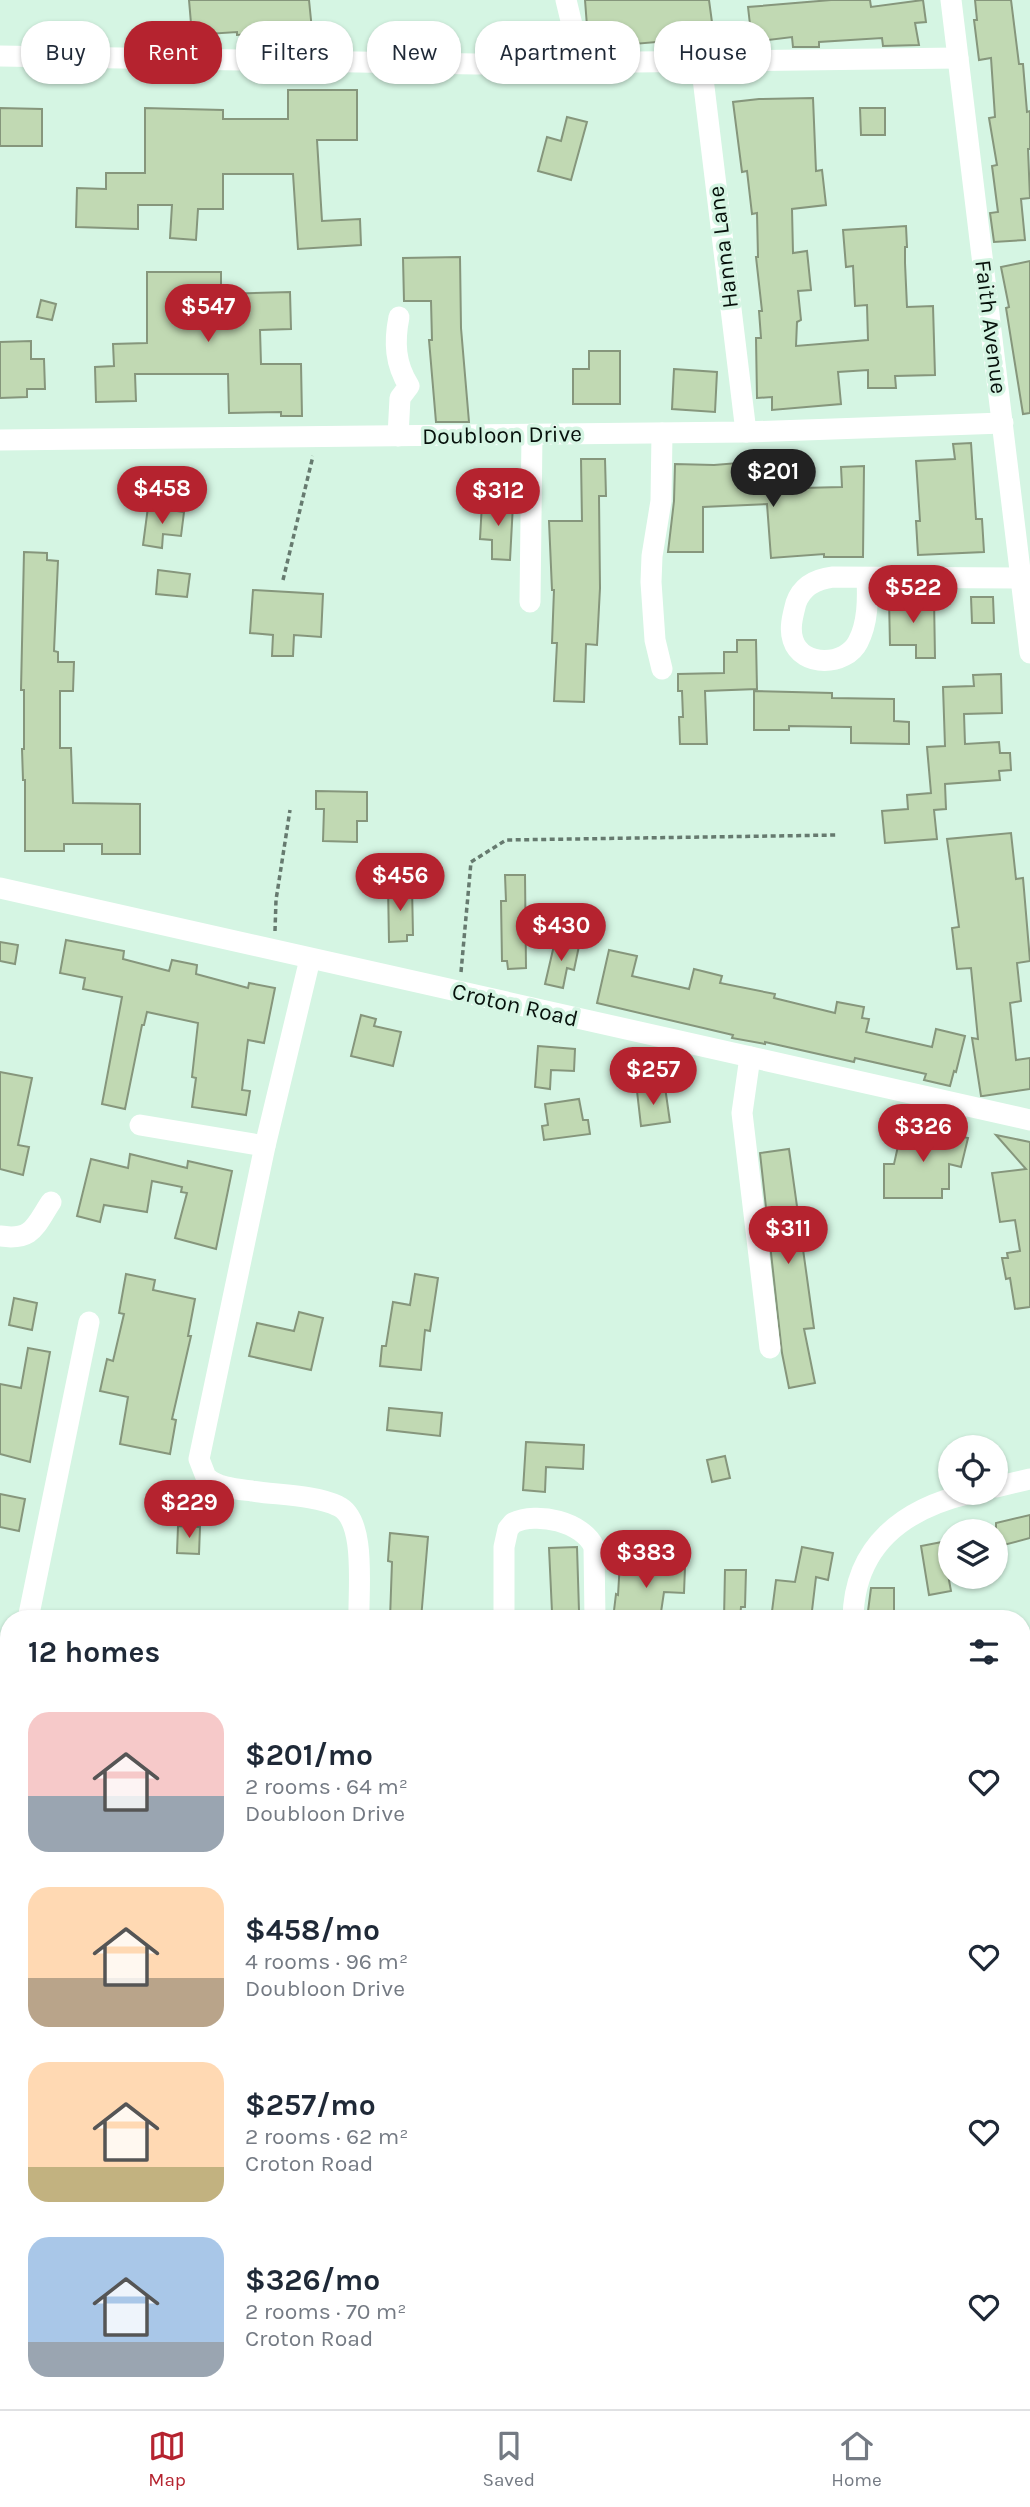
<!DOCTYPE html>
<html lang="en">
<head>
<meta charset="utf-8">
<style>
	body { margin:0; font-family:Karla,sans-serif; background:#f6f6f7; color:#1f2937; height:100vh; display:flex; flex-direction:column; font-size:26px; white-space:nowrap }
	* { box-sizing:border-box; margin:0 }
	p { font-size:23px; color:#747a83 }
	.icon { flex:none; width:38px; height:38px; fill:none; stroke:currentColor; stroke-width:2; stroke-linecap:round; stroke-linejoin:round }
	.map { position:relative; flex:1; overflow:hidden }
	.details { position:absolute; left:0px; top:1610px; width:1031px; height:800px; display:flex; flex-direction:column; background:#fff; border-radius:28px 28px 0 0; box-shadow:0 2px 5px #0004 }
	.details>* { flex:none }
	.top-card { position:absolute; left:21px; top:21px; width:989px; height:63px; display:flex; gap:14px }
	.tools { position:absolute; left:938px; top:1435px; display:grid; gap:14px }
	.tools a { display:grid; place-items:center; width:70px; height:70px; border-radius:50%; background:#fff; box-shadow:0 2px 5px #0004; font-size:35px }
	.price { position:absolute; translate:-50% -60px; padding:0 16px; border-radius:24px; background:#b5232f; color:#fff; font-size:23px; line-height:46px; filter:drop-shadow(0 2px 4px #0008) }
	.price::after { content:''; position:absolute; left:50%; top:42px; width:21px; height:16px; margin-left:-10px; background:inherit; clip-path:polygon(0 0,100% 0,50% 100%) }
	.price.selected { background:#222; color:#fff }
	ul { padding:0; list-style:none }
	li { display:flex; align-items:center; gap:21px; height:175px; padding:0 28px }
	li span { display:grid; place-items:center; flex:none; width:196px; height:140px; border-radius:21px; color:#555 }
	li>.icon { margin-inline-start:auto }
	span .icon { width:84px; height:84px; fill:#fffc; stroke-width:1 }
	li b { font-size:30px }
	h2 { display:flex; justify-content:space-between; align-items:center; height:84px; padding:0 28px; font-size:30px }
	.pill { padding:0 24px; border-radius:28px; background:#fff; box-shadow:0 2px 5px #0004; font-size:24px; line-height:63px }
	.pill.selected { background:#b5232f; color:#fff }
	.tabs { display:flex; justify-content:space-around; align-items:center; height:98px; border-top:2px solid #e0e1e3; background:#fff; font-size:19px; color:#747a83 }
	.tabs a { display:grid; justify-items:center; gap:4px }
	.tabs .selected { color:#b5232f }
	.map>svg:first-child { display:block }
	.green { fill:#d4d3b6 }
	.building { fill:#c1d9b3; stroke:#86967c; stroke-width:2 }
	.lines { fill:none; stroke-linecap:round; stroke-linejoin:round }
	.path { stroke:#667a6f; stroke-width:3.5; stroke-dasharray:5 3.5; stroke-linecap:butt }
	.minor { stroke:#fff; stroke-width:21 }
	.major { stroke:#8bf0ea; stroke-width:26 }
	.labels { text-anchor:middle; dominant-baseline:central; stroke-width:7; stroke-linejoin:round; paint-order:stroke }
	.street-label { font-size:23px; fill:#07110c; stroke:#d5f5e3 }
</style>
</head>
<body>
<div class="map">
<svg width="1030" height="2409" viewBox="0 0 1030 2409">
	<rect width="100%" height="100%" fill="#d5f5e3"/>
	<!-- green -->
	<polygon class="green" points="9,1876 9,2092 0,2092 0,1910"/>
	<!-- building -->
	<g class="building">
		<polygon points="189,0 309,0 312,30 237,35 237,32 192,35"/>
		<polygon points="585,0 709,0 714,37 634,44 634,42 604,44 587,26"/>
		<polygon points="831,0 870,0 871,7 923,0 926,22 915,23 919,45 883,46 882,38 819,42 819,47 793,47 792,37 752,42 748,7"/>
		<polygon points="975,0 1011,0 1019,64 1023,64 1027,112 1030,111 1030,149 1028,149 1030,198 1021,199 1025,240 994,242 990,213 998,212 992,166 997,165 989,118 995,117 991,58 979,60 974,20 977,20"/>
		<polygon points="288,90 357,90 357,140 317,140 322,221 360,219 361,245 298,249 293,174 223,174 223,209 198,209 196,240 170,238 172,205 138,205 138,229 76,227 77,188 106,189 106,173 145,173 145,108 223,110 223,119 288,119"/>
		<polygon points="813,98 816,171 822,170 826,205 792,209 793,253 807,251 811,290 798,291 801,320 797,322 796,346 868,340 867,305 855,306 853,266 846,267 843,230 906,226 907,247 905,247 905,263 907,307 933,306 935,375 895,376 896,388 868,388 868,370 838,372 841,404 772,410 772,397 757,398 756,338 761,338 759,311 762,311 756,257 758,257 757,213 752,214 747,171 742,172 733,102 759,99"/>
		<polygon points="0,108 42,109 42,146 0,146"/>
		<polygon points="860,108 885,108 885,135 861,135"/>
		<polygon points="567,117 587,122 571,180 538,171 547,137 561,141"/>
		<polygon points="460,257 461,328 469,422 436,422 429,340 432,340 431,301 404,301 403,258"/>
		<polygon points="1030,261 1030,413 1023,414 1006,308 1009,307 1001,267"/>
		<polygon points="147,272 221,272 221,294 290,292 291,329 260,330 261,364 301,364 302,416 281,416 281,412 229,413 228,374 135,374 136,401 96,402 95,367 114,366 113,344 147,343"/>
		<polygon points="41,300 56,304 52,320 37,317"/>
		<polygon points="31,341 31,359 44,359 45,389 27,389 27,397 0,398 0,342"/>
		<polygon points="589,351 620,351 620,404 573,404 573,369 589,369"/>
		<polygon points="674,369 717,372 715,412 672,409"/>
		<polygon points="971,443 976,519 982,519 984,552 918,555 916,521 920,521 916,461 955,459 953,444"/>
		<polygon points="581,459 605,459 606,496 599,496 600,588 597,645 586,644 584,702 554,701 557,643 552,643 554,590 552,590 549,521 582,521"/>
		<polygon points="738,463 738,469 801,471 801,488 842,487 841,467 864,466 863,557 824,557 824,554 771,558 767,504 703,507 703,552 668,552 674,501 675,464 714,465"/>
		<polygon points="482,503 513,504 510,560 492,559 492,540 480,539"/>
		<polygon points="148,507 184,512 181,536 163,534 162,548 143,545"/>
		<polygon points="24,552 47,553 47,560 58,561 54,651 58,652 58,662 74,662 73,691 60,691 60,748 71,748 73,803 140,804 140,854 102,854 102,844 64,844 64,851 25,851 25,780 23,780 22,749 24,749 24,690 21,690"/>
		<polygon points="158,570 190,574 187,597 156,594"/>
		<polygon points="253,590 323,594 321,637 294,635 293,656 272,656 273,635 250,633"/>
		<polygon points="971,597 993,597 994,623 972,623"/>
		<polygon points="934,598 935,658 916,658 916,645 890,645 889,599"/>
		<polygon points="737,640 756,640 757,689 705,691 707,744 680,744 679,717 683,717 682,691 678,691 678,674 724,673 724,652 737,652"/>
		<polygon points="1001,674 1002,713 964,714 965,744 999,742 1000,753 1010,753 1011,770 999,771 1000,780 945,784 946,809 934,810 937,839 885,843 882,811 908,809 907,795 931,793 927,747 945,746 943,687 974,686 973,675"/>
		<polygon points="754,691 832,693 832,698 894,699 894,721 909,722 909,744 851,743 851,727 789,726 789,730 754,730"/>
		<polygon points="316,791 367,792 367,821 357,821 357,842 323,841 324,809 316,809"/>
		<polygon points="1011,833 1016,879 1023,878 1030,961 1017,963 1021,1001 1010,1003 1016,1060 1030,1058 1030,1089 983,1096 981,1096 972,1038 978,1039 971,968 957,969 952,928 959,927 947,839"/>
		<polygon points="505,875 525,875 526,968 508,969 507,961 502,961 501,901 506,901"/>
		<polygon points="388,886 412,886 413,935 407,935 407,941 389,942"/>
		<polygon points="66,940 124,951 123,959 169,971 172,960 197,965 196,974 248,988 249,983 275,988 264,1043 248,1040 242,1090 250,1091 246,1115 192,1107 196,1078 192,1077 198,1023 147,1012 144,1025 142,1025 125,1109 102,1104 122,997 83,989 85,978 60,973"/>
		<polygon points="555,941 579,946 574,970 567,968 563,988 545,984"/>
		<polygon points="0,942 18,945 15,964 0,961"/>
		<polygon points="609,950 637,956 632,976 689,989 694,969 722,976 720,983 775,994 774,998 835,1013 837,1002 864,1007 862,1018 869,1019 866,1032 932,1047 936,1029 965,1036 956,1072 954,1071 950,1086 924,1080 926,1074 855,1058 854,1062 765,1042 765,1044 732,1038 733,1035 597,1003"/>
		<polygon points="361,1015 376,1019 374,1026 401,1032 393,1066 351,1056"/>
		<polygon points="538,1046 575,1049 574,1071 551,1070 550,1089 535,1087"/>
		<polygon points="0,1072 32,1078 18,1145 29,1147 23,1175 0,1169"/>
		<polygon points="665,1087 670,1122 641,1126 637,1091"/>
		<polygon points="579,1099 583,1120 588,1120 590,1134 544,1140 542,1126 548,1125 545,1104"/>
		<polygon points="903,1124 968,1138 961,1167 949,1164 949,1189 942,1189 942,1198 884,1198 884,1164 894,1164"/>
		<polygon points="996,1135 1030,1142 1030,1307 1015,1309 1010,1278 1006,1279 1002,1258 1008,1258 1007,1253 1020,1251 1015,1220 1000,1222 992,1173 1026,1169"/>
		<polygon points="789,1149 814,1328 804,1329 815,1383 789,1388 782,1353 760,1153"/>
		<polygon points="130,1154 187,1168 188,1161 232,1171 216,1249 175,1238 187,1193 181,1192 182,1187 152,1181 147,1212 104,1205 100,1222 77,1216 91,1159 128,1168"/>
		<polygon points="126,1274 155,1280 153,1290 195,1299 188,1336 191,1336 172,1419 176,1420 170,1454 120,1444 128,1397 100,1391 107,1359 113,1361 124,1314 119,1313"/>
		<polygon points="415,1274 438,1278 430,1331 425,1330 421,1370 380,1366 382,1346 386,1346 393,1302 410,1305"/>
		<polygon points="14,1298 37,1303 32,1330 9,1325"/>
		<polygon points="299,1312 323,1318 311,1370 249,1356 257,1323 294,1331"/>
		<polygon points="28,1348 50,1352 30,1462 0,1454 0,1384 21,1388"/>
		<polygon points="389,1408 442,1413 440,1436 387,1430"/>
		<polygon points="526,1442 584,1445 583,1469 546,1467 545,1492 523,1490"/>
		<polygon points="725,1456 730,1478 712,1482 707,1460"/>
		<polygon points="0,1494 25,1499 19,1531 0,1527"/>
		<polygon points="1030,1515 1030,1538 996,1547 996,1523"/>
		<polygon points="178,1526 200,1527 199,1554 177,1553"/>
		<polygon points="390,1533 428,1537 421,1619 390,1619 392,1562 388,1561"/>
		<polygon points="942,1542 951,1591 929,1595 921,1546"/>
		<polygon points="577,1547 579,1611 552,1612 549,1548"/>
		<polygon points="802,1547 833,1553 828,1580 816,1577 811,1619 771,1619 776,1580 795,1582"/>
		<polygon points="620,1562 685,1567 684,1593 664,1592 660,1619 613,1619 616,1594 618,1595"/>
		<polygon points="725,1570 746,1570 745,1607 741,1607 740,1619 724,1619"/>
		<polygon points="871,1588 894,1588 894,1619 867,1619"/>
	</g>
	<g class="lines">
		<!-- path -->
		<g class="path">
			<polyline points="283,580 313,456"/>
			<polyline points="275,931 276,900 290,810"/>
			<polyline points="461,972 471,862 506,840 838,835"/>
			<polyline points="491,2401 494,2409"/>
			<polyline points="173,2409 174,2401"/>
		</g>
		<!-- minor -->
		<g class="minor">
			<polyline points="566,0 573,29 584,44 605,62"/>
			<polyline points="951,0 1030,653"/>
			<polyline points="0,56 476,64 958,58"/>
			<polyline points="701,62 746,432"/>
			<polyline points="662,433 661,501 652,556 651,582 655,640 662,669"/>
			<path d="M398,436L400,398L409,386C395,364 394,342 399,317"/>
			<polyline points="0,440 746,432 1003,423"/>
			<path d="M867,578C868,599 868,623 858,642C846,666 802,668 793,640C789,628 793,615 796,603C802,586 816,579 833,577L1022,578"/>
			<polyline points="530,602 532,434"/>
			<polyline points="0,888 1030,1120"/>
			<path d="M310,959L265,1146L199,1459L206,1477C218,1488 236,1489 252,1491C277,1495 316,1495 338,1506C367,1519 358,1591 359,1619"/>
			<polyline points="750,1057 742,1113 770,1348"/>
			<polyline points="140,1125 265,1146"/>
			<path d="M0,1236C33,1241 35,1226 51,1202"/>
			<polyline points="996,1487 1030,1479"/>
			<polyline points="28,1619 89,1322"/>
			<path d="M504,1619V1547L508,1529L513,1523C537,1511 583,1522 594,1547L595,1619"/>
			<path d="M853,1619C854,1545 905,1508 971,1493"/>
			<polyline points="0,1674 9,1676"/>
			<polyline points="904,2409 904,2401"/>
		</g>
		<!-- major -->
		<g class="major">
			<polyline points="0,2122 9,2122"/>
			<polyline points="1022,2174 1030,2174"/>
		</g>
	</g>
	<g class="labels">
		<!-- street labels -->
		<g class="street-label">
			<text transform="translate(723 247) rotate(-97)">Hanna Lane</text>
			<text transform="translate(991 327) rotate(83)">Faith Avenue</text>
			<text transform="translate(502 435) rotate(-1)">Doubloon Drive</text>
			<text transform="translate(515 1005) rotate(13)">Croton Road</text>
		</g>
	</g>
</svg>
<div class="tools">
<a><svg class="icon" aria-label="locate" viewBox="0 0 24 24"><circle cx="12" cy="12" r="6"/><path d="M12 2v4M12 18v4M2 12h4M18 12h4"/></svg></a>
<a><svg class="icon" aria-label="layers" viewBox="0 0 24 24"><path d="M12 4l9 5-9 5-9-5zM3 14l9 5 9-5"/></svg></a>
</div>
<b class="price" style="left:208px;top:344px">$547</b>
<b class="price selected" style="left:773px;top:509px">$201</b>
<b class="price" style="left:162px;top:526px">$458</b>
<b class="price" style="left:498px;top:528px">$312</b>
<b class="price" style="left:913px;top:625px">$522</b>
<b class="price" style="left:400px;top:913px">$456</b>
<b class="price" style="left:561px;top:963px">$430</b>
<b class="price" style="left:653px;top:1107px">$257</b>
<b class="price" style="left:923px;top:1164px">$326</b>
<b class="price" style="left:788px;top:1266px">$311</b>
<b class="price" style="left:189px;top:1540px">$229</b>
<b class="price" style="left:646px;top:1590px">$383</b>
<div class="top-card">
<a class="pill">Buy</a>
<a class="pill selected">Rent</a>
<a class="pill">Filters</a>
<a class="pill">New</a>
<a class="pill">Apartment</a>
<a class="pill">House</a>
</div>
<section class="details">
<h2>12 homes<svg class="icon" aria-label="filters" viewBox="0 0 24 24"><path d="M4 7h16M4 17h16"/><circle cx="9" cy="7" r="2"/><circle cx="15" cy="17" r="2"/></svg></h2>
<ul>
<li><span style="background:linear-gradient(#f6c9c9 60%,#9aa5b1 0)"><svg class="icon" aria-label="home" viewBox="0 0 24 24"><path d="M3 11l9-7 9 7M6 9v11h12V9"/></svg></span><div><b>$201/mo</b><p>2 rooms · 64 m²</p><p>Doubloon Drive</p></div><svg class="icon" aria-label="heart" viewBox="0 0 24 24"><path d="M12 20l-8-8c-3-5 5-10 8-4 3-6 11-1 8 4z"/></svg></li>
<li><span style="background:linear-gradient(#ffd9b3 65%,#b9a48a 0)"><svg class="icon" aria-label="home" viewBox="0 0 24 24"><path d="M3 11l9-7 9 7M6 9v11h12V9"/></svg></span><div><b>$458/mo</b><p>4 rooms · 96 m²</p><p>Doubloon Drive</p></div><svg class="icon" aria-label="heart" viewBox="0 0 24 24"><path d="M12 20l-8-8c-3-5 5-10 8-4 3-6 11-1 8 4z"/></svg></li>
<li><span style="background:linear-gradient(#ffd9b3 75%,#c2b280 0)"><svg class="icon" aria-label="home" viewBox="0 0 24 24"><path d="M3 11l9-7 9 7M6 9v11h12V9"/></svg></span><div><b>$257/mo</b><p>2 rooms · 62 m²</p><p>Croton Road</p></div><svg class="icon" aria-label="heart" viewBox="0 0 24 24"><path d="M12 20l-8-8c-3-5 5-10 8-4 3-6 11-1 8 4z"/></svg></li>
<li><span style="background:linear-gradient(#a9c7e8 75%,#9aa5b1 0)"><svg class="icon" aria-label="home" viewBox="0 0 24 24"><path d="M3 11l9-7 9 7M6 9v11h12V9"/></svg></span><div><b>$326/mo</b><p>2 rooms · 70 m²</p><p>Croton Road</p></div><svg class="icon" aria-label="heart" viewBox="0 0 24 24"><path d="M12 20l-8-8c-3-5 5-10 8-4 3-6 11-1 8 4z"/></svg></li>
</ul>
</section>
</div>
<nav class="tabs">
<a class="selected"><svg class="icon" aria-label="map" viewBox="0 0 24 24"><path d="M3 6l6-2 6 2 6-2v14l-6 2-6-2-6 2zM9 4v14M15 6v14"/></svg>Map</a>
<a><svg class="icon" aria-label="saved" viewBox="0 0 24 24"><path d="M7 4h10v16l-5-4-5 4z"/></svg>Saved</a>
<a><svg class="icon" aria-label="home" viewBox="0 0 24 24"><path d="M3 11l9-7 9 7M6 9v11h12V9"/></svg>Home</a>
</nav>
</body>
</html>
